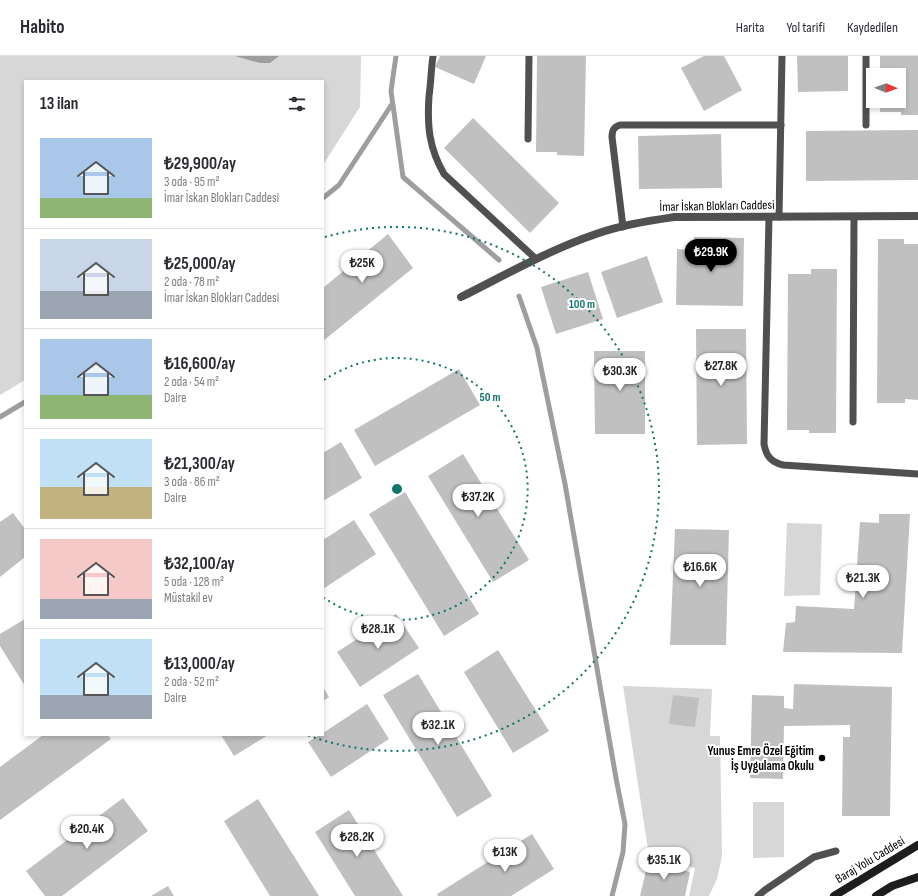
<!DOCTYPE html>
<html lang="tr">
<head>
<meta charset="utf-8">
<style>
	body { margin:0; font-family:"Sofia Sans Condensed",sans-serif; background:#f2f2f3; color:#2b2b33; height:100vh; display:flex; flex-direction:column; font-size:15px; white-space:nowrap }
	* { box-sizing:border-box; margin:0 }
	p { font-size:13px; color:#7c7c81 }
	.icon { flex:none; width:22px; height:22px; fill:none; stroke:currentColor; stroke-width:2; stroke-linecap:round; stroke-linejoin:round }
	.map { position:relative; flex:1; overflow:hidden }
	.side { position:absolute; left:24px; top:24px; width:300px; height:656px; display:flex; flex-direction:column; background:#fff; border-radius:0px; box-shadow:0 2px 6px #0003 }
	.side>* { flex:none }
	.needle { width:26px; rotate:91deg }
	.fabs { position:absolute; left:866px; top:12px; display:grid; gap:8px }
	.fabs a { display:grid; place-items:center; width:40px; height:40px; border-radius:0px; background:#fff; box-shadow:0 2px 6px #0003; font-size:20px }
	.price { position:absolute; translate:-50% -34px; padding:0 9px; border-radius:14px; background:#fff; color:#222; font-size:13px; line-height:26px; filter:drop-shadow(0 1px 2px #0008) }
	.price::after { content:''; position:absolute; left:50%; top:24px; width:12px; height:9px; margin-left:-6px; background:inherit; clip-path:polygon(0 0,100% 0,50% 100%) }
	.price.active { background:#000; color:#fff }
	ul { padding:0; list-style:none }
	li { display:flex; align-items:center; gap:12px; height:100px; padding:0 16px }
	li+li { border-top:1px solid #e1e1e2 }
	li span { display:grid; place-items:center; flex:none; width:112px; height:80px; border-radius:0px; color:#555 }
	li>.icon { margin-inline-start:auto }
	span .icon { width:48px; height:48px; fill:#fffc; stroke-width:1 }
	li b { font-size:17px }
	h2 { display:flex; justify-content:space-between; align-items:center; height:48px; padding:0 16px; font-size:17px }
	header { display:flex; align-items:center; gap:24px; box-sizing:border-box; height:56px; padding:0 20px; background:#fff; border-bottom:1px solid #e1e1e2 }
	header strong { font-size:19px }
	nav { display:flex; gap:22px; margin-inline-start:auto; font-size:14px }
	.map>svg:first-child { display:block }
	.green { fill:#d7d7d7 }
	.water { fill:#9e9e9e }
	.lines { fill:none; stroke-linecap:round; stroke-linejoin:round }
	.stream { stroke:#9e9e9e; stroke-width:5 }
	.building { fill:#c0c0c0 }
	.lane { stroke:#505050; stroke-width:7 }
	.street { stroke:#505050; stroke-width:8 }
	.secondary { stroke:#1d1d1d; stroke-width:8 }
	.ring { fill:none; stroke:#0f766e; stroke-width:2; stroke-dasharray:2 4 }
	.poi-dot { fill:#000; stroke:#fff; stroke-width:1.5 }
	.labels { text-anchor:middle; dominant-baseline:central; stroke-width:4; stroke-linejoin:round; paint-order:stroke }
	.street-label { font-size:13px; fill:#000; stroke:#fff }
	.poi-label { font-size:13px; font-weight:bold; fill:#000; stroke:#fff; text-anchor:end }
	.centre { fill:#0f766e; stroke:#fff; stroke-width:2 }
	.ring-label { font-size:12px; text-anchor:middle; font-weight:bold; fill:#0f766e; stroke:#fff; stroke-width:4; stroke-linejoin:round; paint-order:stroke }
</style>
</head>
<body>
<header>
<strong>Habito</strong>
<nav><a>Harita</a><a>Yol tarifi</a><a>Kaydedilen</a></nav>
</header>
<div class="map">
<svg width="918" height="840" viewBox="0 0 918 840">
	<rect width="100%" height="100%" fill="#fff"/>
	<!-- green -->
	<g class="green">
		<polygon points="0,0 361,0 360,51 323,109 323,25 25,25 25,324 0,339"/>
		<polygon points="787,467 822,468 820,539 784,540"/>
		<polygon points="623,630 712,633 710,680 720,680 722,800 717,823 709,840 689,840 695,812 649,800"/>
		<polygon points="753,746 784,746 784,801 753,802"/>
	</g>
	<!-- water -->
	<polygon class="water" points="235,0 279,0 270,7 260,7"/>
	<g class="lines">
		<!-- stream -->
		<g class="stream">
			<polyline points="396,0 391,35 403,121 499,204"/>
			<polyline points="323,142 339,129 392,48"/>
			<polyline points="519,240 537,292 565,428 616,722 625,768 623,796 612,840"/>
			<polyline points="0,361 25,346"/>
		</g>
	</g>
	<!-- building -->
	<g class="building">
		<polygon points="440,0 486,0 474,28 435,11"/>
		<polygon points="537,0 586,0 584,100 557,99 557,96 536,96"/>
		<polygon points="704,0 724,0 742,34 704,55 681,12"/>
		<polygon points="797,0 848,0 848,35 798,36"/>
		<polygon points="880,0 918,0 918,59 901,59 901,56 880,56 880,45 899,45 899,19 880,19"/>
		<polygon points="473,62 559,147 530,177 444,92"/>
		<polygon points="918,74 918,124 806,125 806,75"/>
		<polygon points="721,78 722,132 639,133 638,80"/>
		<polygon points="388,178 413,212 323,285 323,232"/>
		<polygon points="694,181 744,182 743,250 676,249 677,193 694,194"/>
		<polygon points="878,183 904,183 904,188 918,188 918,344 905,343 905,347 877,347"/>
		<polygon points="647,200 663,246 617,262 601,216"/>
		<polygon points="811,213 837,213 836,377 809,377 809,374 787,374 788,218 811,218"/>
		<polygon points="588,216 603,263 556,278 541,231"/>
		<polygon points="696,273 746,273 747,388 697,389"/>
		<polygon points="594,295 645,295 645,378 595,378"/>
		<polygon points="459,313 480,349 375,410 354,374"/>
		<polygon points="341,386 362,422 323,445 323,397"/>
		<polygon points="463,398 529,504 493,526 428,420"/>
		<polygon points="405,436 479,558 444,580 369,458"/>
		<polygon points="13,457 25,473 25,501 0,521 0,466"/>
		<polygon points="879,458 910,458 902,597 783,596 786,567 795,566 796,550 854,553 860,466 879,467"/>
		<polygon points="354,464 376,498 323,533 323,484"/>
		<polygon points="675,473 729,474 726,589 670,589"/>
		<polygon points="396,558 419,592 360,631 337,596"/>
		<polygon points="25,563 25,630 0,590 0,578"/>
		<polygon points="498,594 549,675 513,697 464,616"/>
		<polygon points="418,618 492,740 457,761 383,639"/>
		<polygon points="794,628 892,631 890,760 842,760 843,681 850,681 850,669 784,670 783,723 750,722 752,639 784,640 784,652 793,653"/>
		<polygon points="323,631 329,641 323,645"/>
		<polygon points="673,639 699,642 695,671 669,668"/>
		<polygon points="367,648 389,683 331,721 308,686 320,679 323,679 323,677"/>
		<polygon points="43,679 108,679 111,683 0,764 0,711"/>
		<polygon points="221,679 268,679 234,700"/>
		<polygon points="123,742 148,775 62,840 45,840 26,815"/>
		<polygon points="258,743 319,840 270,840 224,765"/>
		<polygon points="349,754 403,840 355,840 315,776"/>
		<polygon points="532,778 554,813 511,840 438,840 437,838"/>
		<polygon points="648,806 690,816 685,840 640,840"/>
		<polygon points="168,830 174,840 151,840"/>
	</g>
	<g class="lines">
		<!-- lane -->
		<g class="lane">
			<path d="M433,0C431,13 431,27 429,40C427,70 429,92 444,118L536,203"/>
			<polyline points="866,69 866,0"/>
			<polyline points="528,83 529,0"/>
			<path d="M769,161L764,388C766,400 771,406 783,409L918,418"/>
			<polyline points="779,161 782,0"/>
			<path d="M623,171L612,81C612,74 614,71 620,69H781"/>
			<polyline points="853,366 854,161"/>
			<polyline points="758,840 765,834 814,801 836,795"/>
		</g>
		<!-- street -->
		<path class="street" d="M461,241C505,219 549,194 596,178C621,169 648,165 674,161L918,160"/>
		<!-- secondary -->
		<g class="secondary">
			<polyline points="834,840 918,789"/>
			<polyline points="876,840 892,830 918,821"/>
		</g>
	</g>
	<!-- distance rings -->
	<g class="ring">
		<path d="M324 324A131 131 0 1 1 324 542"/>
		<path d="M325 181A262 262 0 1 1 307 679"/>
	</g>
	<!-- markers -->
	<circle class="poi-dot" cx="822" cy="702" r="4"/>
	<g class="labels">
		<!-- street labels -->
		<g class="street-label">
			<text transform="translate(717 150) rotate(-1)">İmar İskan Blokları Caddesi</text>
			<text transform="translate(870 804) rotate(-31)">Baraj Yolu Caddesi</text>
		</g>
		<!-- poi labels -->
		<g class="poi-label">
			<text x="814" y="695">Yunus Emre Özel Eğitim<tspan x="814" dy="15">İş Uygulama Okulu</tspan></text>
		</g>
	</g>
	<circle cx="397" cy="433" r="6" class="centre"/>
	<g class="ring-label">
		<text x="582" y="252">100 m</text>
		<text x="490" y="345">50 m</text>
	</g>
</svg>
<div class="fabs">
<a><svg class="needle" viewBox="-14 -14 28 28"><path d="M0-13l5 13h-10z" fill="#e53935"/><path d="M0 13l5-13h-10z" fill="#7c7c81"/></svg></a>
</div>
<b class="price active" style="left:711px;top:217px">₺29.9K</b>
<b class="price" style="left:362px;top:228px">₺25K</b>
<b class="price" style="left:721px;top:331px">₺27.8K</b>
<b class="price" style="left:620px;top:336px">₺30.3K</b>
<b class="price" style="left:478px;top:462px">₺37.2K</b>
<b class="price" style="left:700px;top:532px">₺16.6K</b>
<b class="price" style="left:863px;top:543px">₺21.3K</b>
<b class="price" style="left:378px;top:594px">₺28.1K</b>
<b class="price" style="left:438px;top:690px">₺32.1K</b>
<b class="price" style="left:87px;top:794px">₺20.4K</b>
<b class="price" style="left:357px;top:802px">₺28.2K</b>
<b class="price" style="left:505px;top:817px">₺13K</b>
<b class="price" style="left:664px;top:825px">₺35.1K</b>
<section class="side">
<h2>13 ilan<svg class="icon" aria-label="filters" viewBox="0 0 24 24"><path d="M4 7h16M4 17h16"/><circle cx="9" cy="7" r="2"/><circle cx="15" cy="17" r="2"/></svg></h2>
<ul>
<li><span style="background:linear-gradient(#a9c7e8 75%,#8fb573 0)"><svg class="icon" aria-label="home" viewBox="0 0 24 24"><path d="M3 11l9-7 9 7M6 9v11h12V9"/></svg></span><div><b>₺29,900/ay</b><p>3 oda · 95 m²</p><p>İmar İskan Blokları Caddesi</p></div></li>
<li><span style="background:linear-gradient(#c9d6e8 65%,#9aa5b1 0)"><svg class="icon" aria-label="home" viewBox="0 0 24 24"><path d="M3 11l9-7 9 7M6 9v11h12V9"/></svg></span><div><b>₺25,000/ay</b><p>2 oda · 78 m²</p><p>İmar İskan Blokları Caddesi</p></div></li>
<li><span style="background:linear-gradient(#a9c7e8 70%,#8fb573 0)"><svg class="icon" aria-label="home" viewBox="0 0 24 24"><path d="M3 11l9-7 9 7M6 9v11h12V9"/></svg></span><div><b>₺16,600/ay</b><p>2 oda · 54 m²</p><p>Daire</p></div></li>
<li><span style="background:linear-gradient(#bfe0f5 60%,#c2b280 0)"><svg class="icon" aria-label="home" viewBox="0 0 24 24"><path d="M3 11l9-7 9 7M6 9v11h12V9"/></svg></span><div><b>₺21,300/ay</b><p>3 oda · 86 m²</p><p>Daire</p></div></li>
<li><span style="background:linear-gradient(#f6c9c9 75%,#9aa5b1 0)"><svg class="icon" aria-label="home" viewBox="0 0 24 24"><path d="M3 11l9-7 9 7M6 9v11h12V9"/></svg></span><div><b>₺32,100/ay</b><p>5 oda · 128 m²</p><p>Müstakil ev</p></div></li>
<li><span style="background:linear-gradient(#bfe0f5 70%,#9aa5b1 0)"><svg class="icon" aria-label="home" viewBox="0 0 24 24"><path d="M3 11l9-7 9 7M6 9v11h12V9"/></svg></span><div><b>₺13,000/ay</b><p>2 oda · 52 m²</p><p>Daire</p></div></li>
</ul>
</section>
</div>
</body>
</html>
